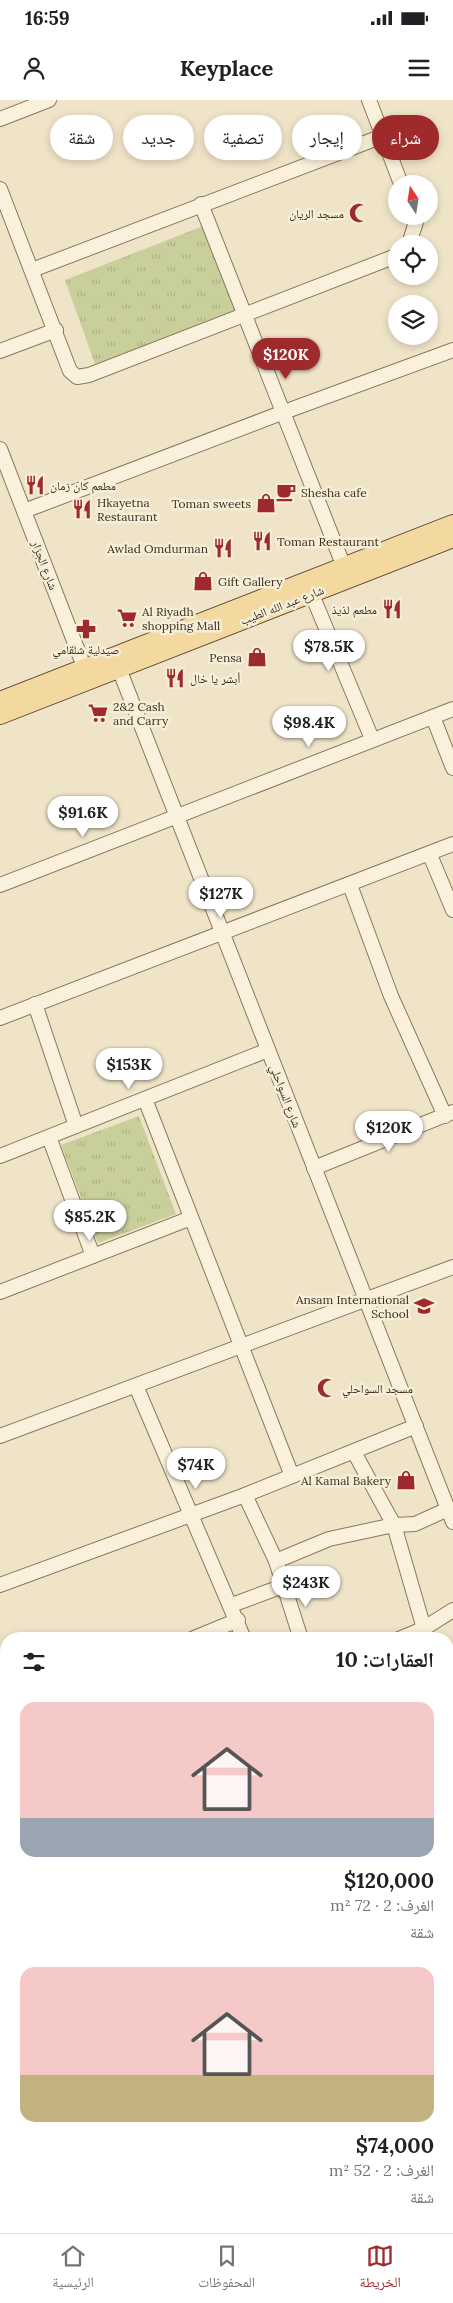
<!DOCTYPE html>
<html lang="ar">
<head>
<meta charset="utf-8">
<style>
	body { margin:0; font-family:Lora,"Noto Naskh Arabic",serif; background:#f6f6f6; color:#202124; direction:rtl; height:100vh; display:flex; flex-direction:column; font-size:19px; white-space:nowrap }
	* { box-sizing:border-box; margin:0 }
	p { font-size:16px; color:#757577 }
	.icon { flex:none; width:28px; height:28px; fill:none; stroke:currentColor; stroke-width:2; stroke-linecap:round; stroke-linejoin:round }
	.map { position:relative; flex:1; overflow:hidden; direction:ltr }
	.side { position:absolute; left:0px; top:1532px; width:454px; height:601px; display:flex; flex-direction:column; background:#fff; border-radius:20px 20px 0 0; box-shadow:0 2px 8px #0003; direction:rtl }
	.side>* { flex:none }
	.top-card { position:absolute; left:15px; top:15px; width:424px; height:45px; direction:rtl; display:flex; gap:10px }
	.needle { width:32px; rotate:348deg }
	.controls { position:absolute; left:388px; top:75px; display:grid; gap:10px }
	.controls a { display:grid; place-items:center; width:50px; height:50px; border-radius:50%; background:#fff; box-shadow:0 2px 8px #0003; font-size:25px }
	.price { position:absolute; translate:-50% -42px; padding:0 11px; border-radius:18px; background:#fff; color:#222; font-size:16px; line-height:32px; filter:drop-shadow(0 1px 2px #0008) }
	.price::after { content:''; position:absolute; left:50%; top:30px; width:15px; height:11px; margin-left:-8px; background:inherit; clip-path:polygon(0 0,100% 0,50% 100%) }
	.price.current { background:#9e2a2b; color:#fff }
	ul { padding:0; list-style:none }
	li { display:grid; align-content:center; gap:10px; height:265px; padding:0 20px }
	li span { display:grid; place-items:center; height:155px; border-radius:15px; color:#555 }
	li>.icon { margin-inline-start:auto }
	span .icon { width:90px; height:90px; fill:#fffc; stroke-width:1 }
	li b { font-size:21px }
	h2 { display:flex; justify-content:space-between; align-items:center; height:60px; padding:0 20px; font-size:21px }
	.chip { padding:0 18px; border-radius:22px; background:#fff; box-shadow:0 2px 8px #0003; font-size:18px; line-height:45px }
	.chip.current { background:#9e2a2b; color:#fff }
	.status { display:flex; justify-content:space-between; align-items:center; height:35px; padding:0 25px; background:#fff; direction:ltr }
	.status svg { height:14px; fill:currentColor }
	header { display:flex; justify-content:space-between; align-items:center; height:65px; padding:0 20px; background:#fff; font-size:22px; font-weight:700 }
	.tabs { display:flex; justify-content:space-around; align-items:center; height:70px; border-top:1px solid #e0e0e0; background:#fff; font-size:14px; color:#757577 }
	.tabs a { display:grid; justify-items:center; gap:2px }
	.tabs .current { color:#9e2a2b }
	.map>svg:first-child { display:block }
	.park { fill:url(#park-tufts) }
	.lines { fill:none; stroke-linecap:round; stroke-linejoin:round }
	.minor-casing { stroke:#8d765c; stroke-width:16 }
	.major-casing { stroke:#5b4430; stroke-width:20 }
	.minor { stroke:#faf1dc; stroke-width:14 }
	.major { stroke:#f3d9a0; stroke-width:18 }
	.labels { text-anchor:middle; dominant-baseline:central; stroke-width:5; stroke-linejoin:round; paint-order:stroke }
	.poi-label { font-size:12px; fill:#3d2e20; stroke:#f7eed8; text-anchor:start }
	.street-label { font-size:12px; fill:#3d2e20; stroke:#f7eed8 }
</style>
</head>
<body>
<div class="status"><b>16:59</b><svg viewBox="0 0 49 12"><path d="M0 12V9h3v3zM5 12V6h3v6zM10 12V3h3v9zM15 12V0h3v12zM26 1h20v11H26zM47 4h2v5h-2z"/></svg></div>
<header><svg class="icon" aria-label="menu" viewBox="0 0 24 24"><path d="M4 6h16M4 12h16M4 18h16"/></svg>Keyplace<svg class="icon" aria-label="person" viewBox="0 0 24 24"><circle cx="12" cy="8" r="4"/><path d="M4 21q1-7 8-7t8 7"/></svg></header>
<div class="map">
<svg width="453" height="2133" viewBox="0 0 453 2133">
	<defs>
		<pattern id="park-tufts" width="24" height="20" patternUnits="userSpaceOnUse" patternTransform="scale(1.25)"><rect width="24" height="20" fill="#c9cf9b"/><path d="M3 7l-1-3M5 7V3M7 7l1-3M15 17l-1-3M17 17v-4M19 17l1-3" fill="none" stroke="#aeb285"/></pattern>
	</defs>
	<rect width="100%" height="100%" fill="#f0e4c8"/>
	<!-- park -->
	<g class="park">
		<polygon points="211,123 244,208 95,264 65,180"/>
		<polygon points="139,1016 176,1114 98,1143 61,1045"/>
	</g>
	<g class="lines">
		<defs>
			<g id="minor">
				<polyline points="369,0 401,84"/>
				<polyline points="0,19 49,0"/>
				<polyline points="0,89 70,271 77,277 89,275 396,156"/>
				<polyline points="201,104 344,467"/>
				<polyline points="409,144 416,122 414,116"/>
				<polyline points="32,170 383,36"/>
				<polyline points="0,251 56,230"/>
				<polyline points="0,349 88,577"/>
				<polyline points="24,411 284,312 453,250"/>
				<polyline points="308,485 372,639"/>
				<polyline points="116,561 453,1422"/>
				<polyline points="433,617 453,668"/>
				<polyline points="430,755 453,810"/>
				<polyline points="0,785 453,609"/>
				<polyline points="350,785 391,896 445,1016"/>
				<polyline points="35,904 76,1026"/>
				<polyline points="0,918 453,744"/>
				<polyline points="145,999 292,1376"/>
				<polyline points="49,1037 93,1156"/>
				<polyline points="0,1056 268,950"/>
				<polyline points="314,1068 453,1012"/>
				<polyline points="0,1192 191,1118"/>
				<polyline points="136,1286 244,1539"/>
				<polyline points="0,1336 453,1167"/>
				<polyline points="354,1352 394,1425 427,1539"/>
				<polyline points="245,1395 276,1461 301,1539"/>
				<polyline points="276,1461 329,1439 394,1425 415,1424 448,1409"/>
				<polyline points="0,1485 245,1395 416,1326"/>
				<polyline points="232,1505 283,1486"/>
				<polyline points="192,1539 238,1520"/>
				<polyline points="399,1539 423,1529 453,1510"/>
				<polyline points="0,1578 6,1594"/>
				<polyline points="448,1583 453,1581"/>
				<polyline points="0,1616 6,1613"/>
				<polyline points="448,1696 453,1694"/>
				<polyline points="0,1753 6,1751"/>
				<polyline points="448,1833 453,1831"/>
				<polyline points="0,1889 6,1886"/>
				<polyline points="448,1965 453,1963"/>
				<polyline points="448,2000 453,2015"/>
				<polyline points="0,2005 6,2003"/>
				<polyline points="448,2100 453,2098"/>
				<polyline points="247,2128 249,2133"/>
				<polyline points="16,2133 30,2128"/>
				<polyline points="361,2133 376,2128"/>
			</g>
			<g id="major">
				<polyline points="0,601 453,424"/>
				<polyline points="0,615 453,438"/>
			</g>
		</defs>
		<!-- minor casing -->
		<use href="#minor" class="minor-casing"/>
		<!-- major casing -->
		<use href="#major" class="major-casing"/>
		<!-- minor -->
		<use href="#minor" class="minor"/>
		<!-- major -->
		<use href="#major" class="major"/>
	</g>
	<!-- icons -->
	<defs>
		<symbol id="mosque-bare" viewBox="-9 -9 18 18"><path d="M3.5-4.9A6 6 0 1 0 3.5 4.9A5 5 0 1 1 3.5-4.9Z" fill="#9e2a2b" stroke="#f7eed8" stroke-width="2.5" paint-order="stroke"/></symbol>
		<symbol id="restaurant-bare" viewBox="-9 -9 18 18"><path d="M-5-6h1v4h1v-4h1v4h1v-4h1v5L-1.5 .5V6h-2V.5L-5-1ZM5-6V6H3V1.5H1.5Q1.5-4 5-6Z" fill="#9e2a2b" stroke="#f7eed8" stroke-width="2.5" paint-order="stroke"/></symbol>
		<symbol id="cafe-bare" viewBox="-9 -9 18 18"><path d="M-5.5-4.5H6V0H3Q3 3.5 0 3.5H-2.5Q-5.5 3.5-5.5 0ZM3-3.2v2h1.7v-2ZM-6 4.5H4V6H-6Z" fill="#9e2a2b" stroke="#f7eed8" stroke-width="2.5" paint-order="stroke"/></symbol>
		<symbol id="shop-bare" viewBox="-9 -9 18 18"><path d="M-5-2.5h2.3a2.7 3.5 0 0 1 5.4 0H5L5.5 6h-11ZM-1.5-2.5h3a1.5 2.3 0 0 0-3 0Z" fill="#9e2a2b" stroke="#f7eed8" stroke-width="2.5" paint-order="stroke"/></symbol>
		<symbol id="supermarket-bare" viewBox="-9 -9 18 18"><path d="M-6-5.5h2.5l.6 2H6L4.5 2H-2.5L-4.4-4H-6ZM-1.5 3.2a1.3 1.3 0 1 0 .1 0ZM3 3.2a1.3 1.3 0 1 0 .1 0Z" fill="#9e2a2b" stroke="#f7eed8" stroke-width="2.5" paint-order="stroke"/></symbol>
		<symbol id="pharmacy-bare" viewBox="-9 -9 18 18"><path d="M-2-6h4v4h4v4h-4v4h-4v-4h-4v-4h4Z" fill="#9e2a2b" stroke="#f7eed8" stroke-width="2.5" paint-order="stroke"/></symbol>
		<symbol id="school-bare" viewBox="-9 -9 18 18"><path d="M0-5L7-2L0 1L-7-2ZM-4 1L0 2.5L4 1V4Q0 6-4 4Z" fill="#9e2a2b" stroke="#f7eed8" stroke-width="2.5" paint-order="stroke"/></symbol>
	</defs>
	<g fill-rule="evenodd">
		<use href="#mosque-bare" x="345" y="99" width="28" height="28"/>
		<use href="#restaurant-bare" x="21" y="371" width="28" height="28"/>
		<use href="#cafe-bare" x="272" y="378" width="28" height="28"/>
		<use href="#shop-bare" x="252" y="389" width="28" height="28"/>
		<use href="#restaurant-bare" x="68" y="395" width="28" height="28"/>
		<use href="#restaurant-bare" x="248" y="427" width="28" height="28"/>
		<use href="#restaurant-bare" x="209" y="434" width="28" height="28"/>
		<use href="#shop-bare" x="189" y="467" width="28" height="28"/>
		<use href="#restaurant-bare" x="378" y="495" width="28" height="28"/>
		<use href="#supermarket-bare" x="113" y="504" width="28" height="28"/>
		<use href="#pharmacy-bare" x="72" y="515" width="28" height="28"/>
		<use href="#shop-bare" x="243" y="543" width="28" height="28"/>
		<use href="#restaurant-bare" x="161" y="564" width="28" height="28"/>
		<use href="#supermarket-bare" x="84" y="599" width="28" height="28"/>
		<use href="#school-bare" x="410" y="1192" width="28" height="28"/>
		<use href="#mosque-bare" x="313" y="1274" width="28" height="28"/>
		<use href="#shop-bare" x="392" y="1366" width="28" height="28"/>
	</g>
	<g class="labels">
		<!-- poi labels -->
		<g class="poi-label">
			<text x="344" y="113" text-anchor="end">مسجد الريان</text>
			<text x="50" y="385">مطعم كان زمان</text>
			<text x="301" y="392">Shesha cafe</text>
			<text x="97" y="402">Hkayetna<tspan x="97" dy="14">Restaurant</tspan></text>
			<text x="251" y="403" text-anchor="end">Toman sweets</text>
			<text x="277" y="441">Toman Restaurant</text>
			<text x="208" y="448" text-anchor="end">Awlad Omdurman</text>
			<text x="218" y="481">Gift Gallery</text>
			<text x="377" y="509" text-anchor="end">مطعم لذيذ</text>
			<text x="142" y="511">Al Riyadh<tspan x="142" dy="14">shopping Mall</tspan></text>
			<text x="86" y="549" text-anchor="middle">صيدلية شلقامي</text>
			<text x="242" y="557" text-anchor="end">Pensa</text>
			<text x="190" y="578">أبشر يا خال</text>
			<text x="113" y="606">2&amp;2 Cash<tspan x="113" dy="14">and Carry</tspan></text>
			<text x="409" y="1199" text-anchor="end">Ansam International<tspan x="409" dy="14">School</tspan></text>
			<text x="342" y="1288">مسجد السواحلي</text>
			<text x="391" y="1380" text-anchor="end">Al Kamal Bakery</text>
		</g>
		<!-- street labels -->
		<g class="street-label">
			<text transform="translate(45 465) rotate(69)">شارع الجزار</text>
			<text transform="translate(282 505) rotate(-21)">شارع عبد الله الطيب</text>
			<text transform="translate(286 996) rotate(69)">شارع السواحلي</text>
		</g>
	</g>
</svg>
<div class="controls">
<a><svg class="needle" viewBox="-14 -14 28 28"><path d="M0-13l5 13h-10z" fill="#e53935"/><path d="M0 13l5-13h-10z" fill="#757577"/></svg></a>
<a><svg class="icon" aria-label="locate" viewBox="0 0 24 24"><circle cx="12" cy="12" r="6"/><path d="M12 2v4M12 18v4M2 12h4M18 12h4"/></svg></a>
<a><svg class="icon" aria-label="layers" viewBox="0 0 24 24"><path d="M12 4l9 5-9 5-9-5zM3 14l9 5 9-5"/></svg></a>
</div>
<b class="price current" style="left:286px;top:280px">$120K</b>
<b class="price" style="left:329px;top:572px">$78.5K</b>
<b class="price" style="left:309px;top:648px">$98.4K</b>
<b class="price" style="left:83px;top:738px">$91.6K</b>
<b class="price" style="left:221px;top:819px">$127K</b>
<b class="price" style="left:129px;top:990px">$153K</b>
<b class="price" style="left:389px;top:1053px">$120K</b>
<b class="price" style="left:90px;top:1142px">$85.2K</b>
<b class="price" style="left:196px;top:1390px">$74K</b>
<b class="price" style="left:306px;top:1508px">$243K</b>
<div class="top-card">
<a class="chip current">شراء</a>
<a class="chip">إيجار</a>
<a class="chip">تصفية</a>
<a class="chip">جديد</a>
<a class="chip">شقة</a>
</div>
<section class="side">
<h2>العقارات: 10<svg class="icon" aria-label="filters" viewBox="0 0 24 24"><path d="M4 7h16M4 17h16"/><circle cx="9" cy="7" r="2"/><circle cx="15" cy="17" r="2"/></svg></h2>
<ul>
<li><span style="background:linear-gradient(#f6c9c9 75%,#9aa5b1 0)"><svg class="icon" aria-label="home" viewBox="0 0 24 24"><path d="M3 11l9-7 9 7M6 9v11h12V9"/></svg></span><div><b>$120,000</b><p>الغرف: 2 · 72 m²</p><p>شقة</p></div></li>
<li><span style="background:linear-gradient(#f6c9c9 70%,#c2b280 0)"><svg class="icon" aria-label="home" viewBox="0 0 24 24"><path d="M3 11l9-7 9 7M6 9v11h12V9"/></svg></span><div><b>$74,000</b><p>الغرف: 2 · 52 m²</p><p>شقة</p></div></li>
</ul>
</section>
</div>
<nav class="tabs">
<a class="current"><svg class="icon" aria-label="map" viewBox="0 0 24 24"><path d="M3 6l6-2 6 2 6-2v14l-6 2-6-2-6 2zM9 4v14M15 6v14"/></svg>الخريطة</a>
<a><svg class="icon" aria-label="saved" viewBox="0 0 24 24"><path d="M7 4h10v16l-5-4-5 4z"/></svg>المحفوظات</a>
<a><svg class="icon" aria-label="home" viewBox="0 0 24 24"><path d="M3 11l9-7 9 7M6 9v11h12V9"/></svg>الرئيسية</a>
</nav>
</body>
</html>
